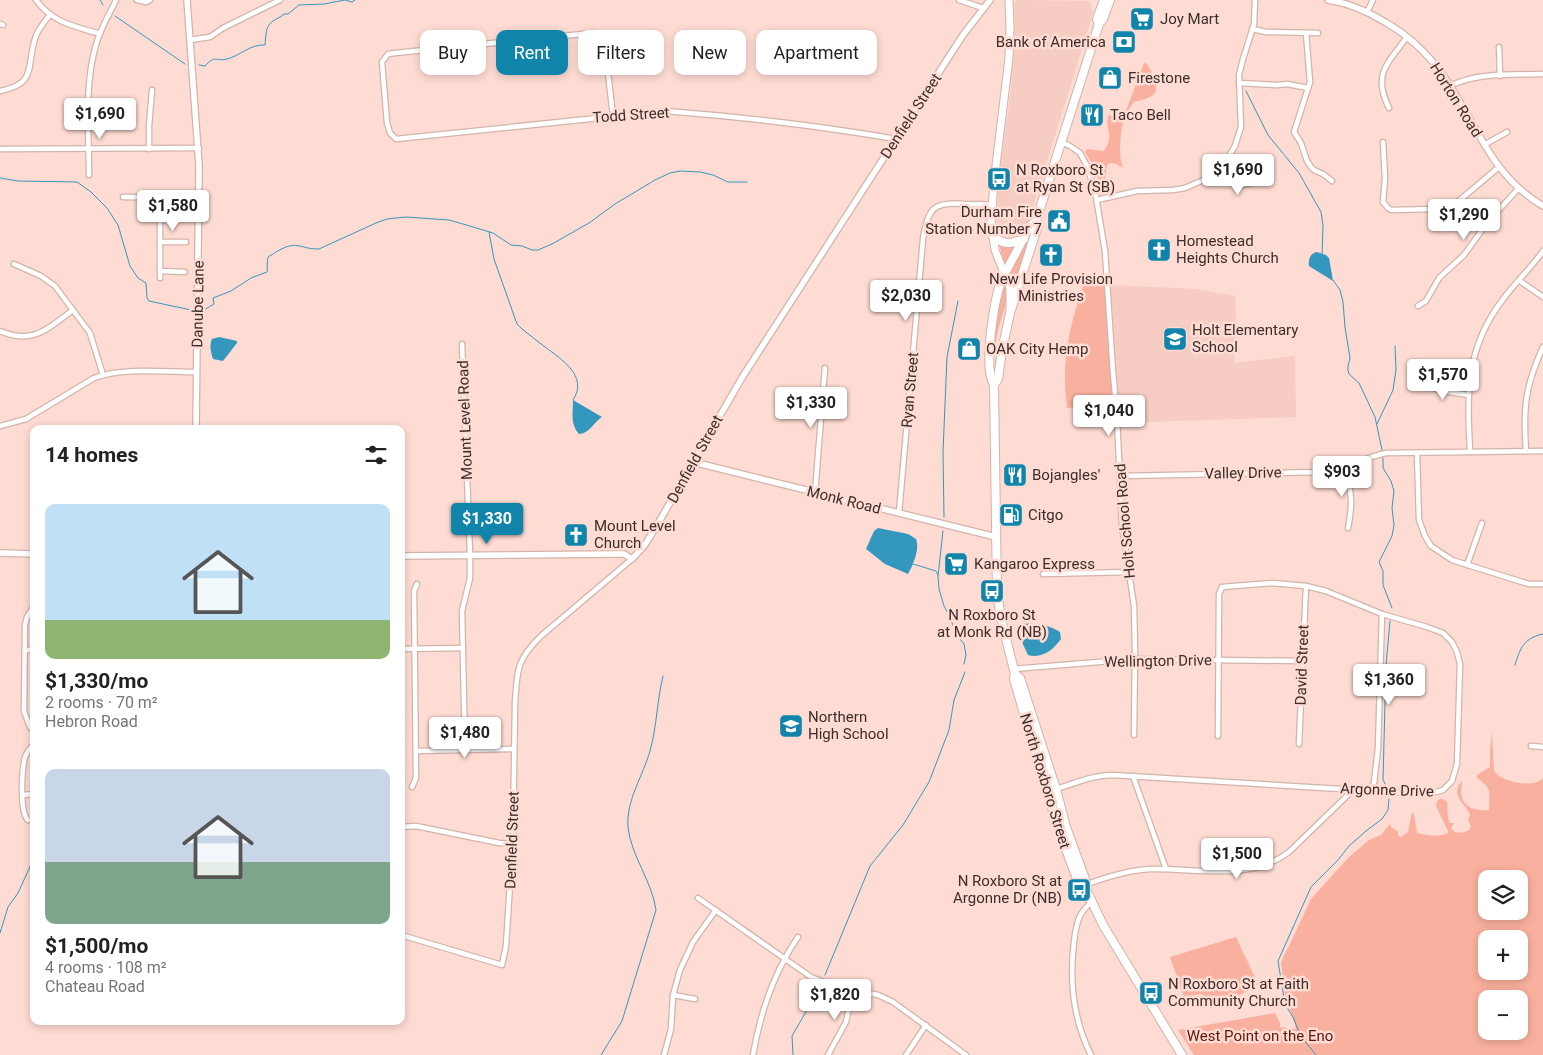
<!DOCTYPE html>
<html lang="en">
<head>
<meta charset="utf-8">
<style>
	body { margin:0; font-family:Roboto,sans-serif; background:#f2f2f2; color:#222; height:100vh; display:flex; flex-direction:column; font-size:19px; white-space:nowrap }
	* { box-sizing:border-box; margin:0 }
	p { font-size:16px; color:#767676 }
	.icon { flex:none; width:28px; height:28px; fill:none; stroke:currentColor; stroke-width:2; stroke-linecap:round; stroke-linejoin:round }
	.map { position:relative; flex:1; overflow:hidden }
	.drawer { position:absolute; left:30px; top:425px; width:375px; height:600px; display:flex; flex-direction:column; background:#fff; border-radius:10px; box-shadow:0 2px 8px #0003 }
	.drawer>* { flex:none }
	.top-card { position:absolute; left:420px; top:30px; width:475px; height:45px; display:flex; gap:10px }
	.tools { position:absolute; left:1478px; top:870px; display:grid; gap:10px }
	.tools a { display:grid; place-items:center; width:50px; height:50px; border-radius:10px; background:#fff; box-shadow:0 2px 8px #0003; font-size:25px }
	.price { position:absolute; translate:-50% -42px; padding:0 11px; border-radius:5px; background:#fff; color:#222; font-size:16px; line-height:32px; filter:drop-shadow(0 1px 2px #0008) }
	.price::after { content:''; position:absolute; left:50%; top:30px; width:15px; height:11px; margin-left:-8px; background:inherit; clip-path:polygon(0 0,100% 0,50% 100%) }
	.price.on { background:#1084aa; color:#fff }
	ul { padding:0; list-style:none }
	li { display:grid; align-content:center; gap:10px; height:265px; padding:0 15px }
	li span { display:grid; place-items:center; height:155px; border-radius:10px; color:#555 }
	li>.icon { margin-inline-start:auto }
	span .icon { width:90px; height:90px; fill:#fffc; stroke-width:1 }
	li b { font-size:21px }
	h2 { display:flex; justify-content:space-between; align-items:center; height:60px; padding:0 15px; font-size:21px }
	.chip { padding:0 18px; border-radius:10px; background:#fff; box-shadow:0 2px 8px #0003; font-size:18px; line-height:45px }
	.chip.on { background:#1084aa; color:#fff }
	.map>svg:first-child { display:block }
	.built { fill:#f7ccc2 }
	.green { fill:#f9b09e; fill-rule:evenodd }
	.water { fill:#3498be }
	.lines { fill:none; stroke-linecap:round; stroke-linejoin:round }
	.stream { stroke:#3498be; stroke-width:1 }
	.minor-casing { stroke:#d4b3aa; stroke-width:7 }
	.tertiary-casing { stroke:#d4b3aa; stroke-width:8 }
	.primary-casing { stroke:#d4b3aa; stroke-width:9 }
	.trunk-casing { stroke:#d4b3aa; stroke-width:10 }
	.minor { stroke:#fff; stroke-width:4.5 }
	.tertiary { stroke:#fff; stroke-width:5.5 }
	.primary { stroke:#fff; stroke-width:7 }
	.trunk { stroke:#fff; stroke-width:8 }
	.labels { text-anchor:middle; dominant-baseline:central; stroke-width:5; stroke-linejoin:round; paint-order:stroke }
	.poi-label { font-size:15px; fill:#3b2e2b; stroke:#fedbd3; text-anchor:start }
	.street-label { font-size:15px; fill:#3b2e2b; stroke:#fedbd3 }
	.park-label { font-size:15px; fill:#601706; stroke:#fedbd3 }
</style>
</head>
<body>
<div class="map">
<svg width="1543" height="1055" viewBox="0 0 1543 1055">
	<rect width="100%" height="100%" fill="#fedbd3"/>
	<!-- built -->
	<g class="built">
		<polygon points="1017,0 1090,1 1093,13 1027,226 996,231 999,177 1011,89 1015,40 1014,3"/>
		<polygon points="1111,285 1195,289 1235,296 1236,321 1234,363 1295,356 1296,417 1120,423"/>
	</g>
	<!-- green -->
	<g class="green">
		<path d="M1144,63L1147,64C1159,86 1164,96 1134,102C1131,106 1127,111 1125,116C1120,128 1118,156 1123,168C1104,154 1106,172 1105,185H1101L1091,162L1085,152L1087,149L1104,151C1116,135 1103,128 1109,115C1116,116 1119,113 1126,111Z"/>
		<polygon points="1031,233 1033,234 1014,289 1009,272"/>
		<polygon points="999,244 1016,245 1005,265"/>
		<path d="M1005,284C1011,298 1001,316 998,331C996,340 995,350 993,359L994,320Z"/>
		<path d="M1084,284H1106L1114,405L1067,408C1066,399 1065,389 1065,380C1064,349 1073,314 1084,284Z"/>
		<path d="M1492,733L1494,771C1501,782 1534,789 1543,778V1055H1194L1178,1030L1275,1013L1280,1023V1027L1296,1029L1295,1024L1285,994L1281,963L1284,955L1289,946L1311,899L1348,858L1369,840L1381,835L1390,824L1391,827L1398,832V836L1401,837L1408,832L1412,812L1414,815L1417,833C1427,835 1438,838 1448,833V831L1436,806L1437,801L1441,798L1447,802C1448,808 1447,819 1450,823H1454L1451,828C1455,835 1463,833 1469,830L1471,826L1468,820L1470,814C1465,803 1449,795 1462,781C1462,785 1461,789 1461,793C1463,809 1477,811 1489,810C1489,792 1493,789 1477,778V775L1490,767V752ZM1486,879H1519V911H1486ZM1486,939H1519V971H1486ZM1486,999H1519V1031H1486Z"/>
		<polygon points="1236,937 1258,984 1223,1005 1201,994 1184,997 1170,957"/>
	</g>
	<!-- water -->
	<g class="water">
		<path d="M1317,252L1326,255L1329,258L1333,281L1309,266C1308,260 1310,253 1317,252Z"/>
		<path d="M219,337L237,341V343L223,361L213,359C211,353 209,345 212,339Z"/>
		<path d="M573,400L602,417C594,422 589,434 579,434C570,424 573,413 573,400Z"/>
		<path d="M878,528L908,534L916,539C920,549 913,565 908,574L885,564L866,549L874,531Z"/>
		<path d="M1021,624C1033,623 1050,625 1060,632L1061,639C1053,650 1042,659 1028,655L1020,638L1018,626Z"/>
	</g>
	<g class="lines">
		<!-- stream -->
		<g class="stream">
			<polyline points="100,0 103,5"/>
			<polyline points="115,16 185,64"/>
			<path d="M199,65L205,66C216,54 215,62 227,59C240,56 250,44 265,45C266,36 265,26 273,21C277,18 280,18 284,14H288L299,5L324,4L345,0L352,2L355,0"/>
			<polyline points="1246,91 1268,135 1299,173 1321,212 1323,225 1322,256"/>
			<polyline points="0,178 18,181 77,182 91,192 107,208 118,225 130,266 138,278 146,283 147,298 149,301 191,310"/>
			<path d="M489,232L494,259L517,324L522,329C530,335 537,341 545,347C561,359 589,376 573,400"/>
			<polyline points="1333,280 1340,290 1343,302 1345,327 1350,358 1348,366 1348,371 1349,374 1359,383 1375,417 1382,450"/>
			<path d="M204,310L214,304L213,298L231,291L251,278L267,272C268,268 266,260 269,256C270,256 275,253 276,252C298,239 298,249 319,249L376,223L387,219L406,217L449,220L463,224L493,233L511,245L522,246L532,250H538L552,244L589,223L615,204L655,180L670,173L680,171L700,172L713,175L728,182H747"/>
			<polyline points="1377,424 1393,390 1396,370 1395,346"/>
			<polyline points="1383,458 1383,468 1391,481 1394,491 1392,508 1394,525 1392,536 1379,562 1383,571 1383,585 1392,608"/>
			<polyline points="944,517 943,452 947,357 958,301"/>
			<polyline points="943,531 938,576 939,589 944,606 950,617 956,634 964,644 966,655 964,664"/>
			<polyline points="913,564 936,571 938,575"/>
			<path d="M1515,665C1520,648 1524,638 1543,634"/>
			<polyline points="1387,787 1383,780 1386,665 1390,621"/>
			<polyline points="0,933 8,907 18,893 34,858"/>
			<polyline points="825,975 870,866 903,825 929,782 949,730 954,700 965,672"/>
			<path d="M601,1055L622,1021L656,910C652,881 631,856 628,827C626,800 643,776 650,751C657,726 657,700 663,676"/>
			<polyline points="793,1055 792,1036 819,989"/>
			<polyline points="1316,1055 1300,1035 1293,1017 1285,1004 1278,961 1311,887 1338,860 1349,846 1366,831 1382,819 1388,810 1389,799"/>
		</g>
		<defs>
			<g id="minor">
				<path d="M36,0C53,23 74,26 100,34"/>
				<polyline points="137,0 146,2 150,0"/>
				<polyline points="959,0 983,8"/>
				<polyline points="1367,12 1373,0"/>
				<polyline points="0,24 3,25"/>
				<polyline points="1252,29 1266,32 1318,33"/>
				<polyline points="1306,33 1310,82 1294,132 1301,143 1307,161 1311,167 1314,170 1323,174 1332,181"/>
				<polyline points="190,40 210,37 223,28 280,0"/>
				<polyline points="1499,47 1500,76"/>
				<polyline points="1239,83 1277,85 1287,84 1308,88"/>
				<path d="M1450,86C1477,72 1513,75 1543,74"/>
				<path d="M0,91C35,84 27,70 34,42C36,32 43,23 50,15"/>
				<path d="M1389,108C1372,74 1388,63 1407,37"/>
				<path d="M613,116L605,47L600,36L593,33L395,53L388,54L382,62L387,123L390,133L396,139L666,111C743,117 820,126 896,139"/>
				<polyline points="1061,142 1070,146 1080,153 1087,166 1095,191 1105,251 1113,372 1117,417 1122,526 1134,606 1135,651 1134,735"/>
				<polyline points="1383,142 1385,178 1383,202 1388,208 1391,210 1435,209 1454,205 1499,167"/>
				<polyline points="1484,145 1507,132"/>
				<polyline points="0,149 199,148"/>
				<polyline points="149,149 149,126 152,90"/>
				<polyline points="1219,169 1238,186 1268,179"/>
				<path d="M89,175C89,135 84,84 96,45C100,29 109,15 116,0"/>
				<polyline points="123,197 186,198"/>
				<polyline points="160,198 160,278"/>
				<polyline points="1097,200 1137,191 1173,190 1185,188 1208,178 1223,166 1235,146 1241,127 1239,75 1243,59 1254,24 1255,0"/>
				<polyline points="160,212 199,212"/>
				<polyline points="160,242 186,242"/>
				<polyline points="14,264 41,276 55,286 90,333 103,375"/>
				<polyline points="160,271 185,272"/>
				<polyline points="1520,281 1543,297"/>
				<polyline points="1418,306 1426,301 1439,278 1464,255 1487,223 1518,189"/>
				<path d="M0,331C33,345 47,329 73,310"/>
				<polyline points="462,344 470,555 470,578 462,611 465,750"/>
				<polyline points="1422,385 1443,391 1468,395"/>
				<path d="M0,426L26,419L94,378C122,367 166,372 197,372"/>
				<path d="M1526,451C1523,409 1525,386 1543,347"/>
				<path d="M1470,452C1467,393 1465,348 1504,298C1516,282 1531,268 1543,251"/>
				<polyline points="1417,453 1419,520 1425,536 1431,546 1452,560 1519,581 1529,584 1543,584"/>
				<path d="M1344,468C1352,493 1353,503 1348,528"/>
				<path d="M1120,476L1324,472C1346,470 1365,457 1386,453L1543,451"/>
				<polyline points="815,493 825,368"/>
				<path d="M899,513L923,239C928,209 933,201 964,204C973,204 982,204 992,205"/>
				<polyline points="1467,565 1482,523"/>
				<polyline points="1043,574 1129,572"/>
				<polyline points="34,606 27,617 25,625 24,711 30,727 34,731"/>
				<polyline points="401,649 463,648"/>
				<polyline points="25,650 34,650"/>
				<polyline points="1014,669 1135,659 1302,661"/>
				<polyline points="1299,744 1306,586"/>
				<polyline points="1531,746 1543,747"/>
				<polyline points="416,751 514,749"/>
				<polyline points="1133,776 1166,869"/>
				<polyline points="412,787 416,778 414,591 417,584"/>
				<path d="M1056,789C1074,784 1092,775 1112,775L1390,792L1429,794L1443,790L1452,781L1457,764L1460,664L1457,652L1452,642L1443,633L1427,627L1382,614L1326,591L1306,586L1272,583L1222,587L1219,594L1218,736"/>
				<polyline points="1370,790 1374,783 1378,748 1382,614"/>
				<polyline points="23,795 34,794"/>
				<path d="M28,820C19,811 22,769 25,757C27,752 30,748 34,744"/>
				<polyline points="401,827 416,826 499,843 513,844"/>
				<path d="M1085,885C1106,877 1128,870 1151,869C1198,868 1249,882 1289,852L1353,790"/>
				<polyline points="698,898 811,977 834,986 878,995 893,1002 966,1055"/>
				<path d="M401,935L502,965L506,946L513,837L515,703C517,670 517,659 541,636L632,559"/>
				<polyline points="673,995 695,999"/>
				<polyline points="664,1055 671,1029 673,995 680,970 693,942 716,910"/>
				<path d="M753,1055C760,1014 774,972 798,937"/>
				<polyline points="828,1055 846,1022 853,990"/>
				<polyline points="906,1055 926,1025"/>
				<path d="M1091,1055C1073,1019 1069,982 1074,942C1075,934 1076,924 1080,916C1083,910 1087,906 1092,901"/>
			</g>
			<g id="tertiary">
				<polyline points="187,0 199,165 196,429"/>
				<path d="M1328,0C1349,3 1367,11 1385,22C1408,35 1427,53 1443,75C1477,123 1489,174 1543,206"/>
				<polyline points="693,462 996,537"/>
				<polyline points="0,553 34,554"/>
				<polyline points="401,556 618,554 624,554 632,559 644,546 656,527 710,433 743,376 963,35 990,0"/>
			</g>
			<polyline id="primary" points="1009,0 1010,26 1009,58 994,182 991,222 995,250 1010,288 1010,310"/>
			<g id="trunk">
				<polyline points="1099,24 1103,19 1110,0"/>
				<path d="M992,235C1004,246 1010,244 1024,239"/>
				<polyline points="994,385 998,379 1002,351 1010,313 1037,228 1036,221"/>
				<polyline points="1015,674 1020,678 1056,789 1066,827 1085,879 1083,883 1103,925 1182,1055"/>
				<path d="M1083,883L1078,881C1052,816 1034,747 1014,679L1015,674L1001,619L997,593L994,385C983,367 994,302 1001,281L1030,226L1036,221L1099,24L1097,19L1104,0"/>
			</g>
		</defs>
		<!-- minor casing -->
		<use href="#minor" class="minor-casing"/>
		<!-- tertiary casing -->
		<use href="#tertiary" class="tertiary-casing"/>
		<!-- primary casing -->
		<use href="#primary" class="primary-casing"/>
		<!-- trunk casing -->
		<use href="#trunk" class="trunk-casing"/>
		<!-- minor -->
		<use href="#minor" class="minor"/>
		<!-- tertiary -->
		<use href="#tertiary" class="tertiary"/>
		<!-- primary -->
		<use href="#primary" class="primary"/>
		<!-- trunk -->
		<use href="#trunk" class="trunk"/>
	</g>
	<!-- icons -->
	<defs>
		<symbol id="supermarket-square" viewBox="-11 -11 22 22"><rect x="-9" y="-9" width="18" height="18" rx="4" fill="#1084aa" stroke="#fedbd3"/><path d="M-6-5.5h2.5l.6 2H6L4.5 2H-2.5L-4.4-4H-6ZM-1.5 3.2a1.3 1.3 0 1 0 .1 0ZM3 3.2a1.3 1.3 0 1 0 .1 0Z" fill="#fff"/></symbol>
		<symbol id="bank-square" viewBox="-11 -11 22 22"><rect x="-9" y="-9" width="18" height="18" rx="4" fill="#1084aa" stroke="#fedbd3"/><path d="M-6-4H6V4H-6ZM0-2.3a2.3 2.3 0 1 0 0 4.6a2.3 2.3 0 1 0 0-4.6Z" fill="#fff"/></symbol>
		<symbol id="shop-square" viewBox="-11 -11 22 22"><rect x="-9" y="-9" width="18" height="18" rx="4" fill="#1084aa" stroke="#fedbd3"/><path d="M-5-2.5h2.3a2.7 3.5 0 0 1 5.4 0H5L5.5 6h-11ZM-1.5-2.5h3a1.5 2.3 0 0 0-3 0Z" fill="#fff"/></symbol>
		<symbol id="restaurant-square" viewBox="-11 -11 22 22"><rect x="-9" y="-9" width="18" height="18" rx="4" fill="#1084aa" stroke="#fedbd3"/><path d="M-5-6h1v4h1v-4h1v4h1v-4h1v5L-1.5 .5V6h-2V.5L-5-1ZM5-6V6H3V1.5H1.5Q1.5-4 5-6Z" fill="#fff"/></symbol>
		<symbol id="bus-square" viewBox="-11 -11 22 22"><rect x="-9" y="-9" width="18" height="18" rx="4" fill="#1084aa" stroke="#fedbd3"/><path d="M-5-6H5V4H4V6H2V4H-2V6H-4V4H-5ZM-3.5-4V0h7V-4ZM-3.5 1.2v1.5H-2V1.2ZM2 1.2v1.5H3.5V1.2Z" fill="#fff"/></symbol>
		<symbol id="civic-square" viewBox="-11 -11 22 22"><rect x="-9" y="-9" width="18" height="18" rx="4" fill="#1084aa" stroke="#fedbd3"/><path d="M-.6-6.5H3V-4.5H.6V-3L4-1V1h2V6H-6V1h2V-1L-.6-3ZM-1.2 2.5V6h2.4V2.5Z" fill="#fff"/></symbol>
		<symbol id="church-square" viewBox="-11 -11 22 22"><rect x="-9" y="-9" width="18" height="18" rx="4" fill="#1084aa" stroke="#fedbd3"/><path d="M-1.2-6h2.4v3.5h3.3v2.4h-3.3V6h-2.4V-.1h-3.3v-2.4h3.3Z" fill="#fff"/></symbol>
		<symbol id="school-square" viewBox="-11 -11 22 22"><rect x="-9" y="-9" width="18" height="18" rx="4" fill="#1084aa" stroke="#fedbd3"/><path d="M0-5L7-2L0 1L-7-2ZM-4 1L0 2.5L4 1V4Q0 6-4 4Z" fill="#fff"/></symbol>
		<symbol id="fuel-square" viewBox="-11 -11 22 22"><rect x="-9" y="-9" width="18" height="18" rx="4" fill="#1084aa" stroke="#fedbd3"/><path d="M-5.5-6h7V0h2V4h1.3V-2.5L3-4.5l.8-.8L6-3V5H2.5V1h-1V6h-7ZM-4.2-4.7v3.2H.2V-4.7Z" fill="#fff"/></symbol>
	</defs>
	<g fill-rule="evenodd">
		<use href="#supermarket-square" x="1128" y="5" width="28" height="28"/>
		<use href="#bank-square" x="1110" y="28" width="28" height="28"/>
		<use href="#shop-square" x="1096" y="64" width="28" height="28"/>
		<use href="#restaurant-square" x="1078" y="101" width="28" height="28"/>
		<use href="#bus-square" x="985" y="165" width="28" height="28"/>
		<use href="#civic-square" x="1045" y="207" width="28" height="28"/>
		<use href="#church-square" x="1145" y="236" width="28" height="28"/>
		<use href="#church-square" x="1037" y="241" width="28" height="28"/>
		<use href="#school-square" x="1161" y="325" width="28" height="28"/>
		<use href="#shop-square" x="955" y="335" width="28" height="28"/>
		<use href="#restaurant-square" x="1001" y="461" width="28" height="28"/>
		<use href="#fuel-square" x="997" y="501" width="28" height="28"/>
		<use href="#church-square" x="562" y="521" width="28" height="28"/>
		<use href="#supermarket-square" x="942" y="550" width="28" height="28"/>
		<use href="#bus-square" x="978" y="577" width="28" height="28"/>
		<use href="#school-square" x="777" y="712" width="28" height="28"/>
		<use href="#bus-square" x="1065" y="876" width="28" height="28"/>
		<use href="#bus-square" x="1137" y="979" width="28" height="28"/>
	</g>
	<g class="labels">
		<!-- poi labels -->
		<g class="poi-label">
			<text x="1160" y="19">Joy Mart</text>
			<text x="1106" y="42" text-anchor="end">Bank of America</text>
			<text x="1128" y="78">Firestone</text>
			<text x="1110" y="115">Taco Bell</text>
			<text x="1016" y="170">N Roxboro St<tspan x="1016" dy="17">at Ryan St (SB)</tspan></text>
			<text x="1042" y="212" text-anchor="end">Durham Fire<tspan x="1042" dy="17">Station Number 7</tspan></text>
			<text x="1176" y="241">Homestead<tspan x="1176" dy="17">Heights Church</tspan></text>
			<text x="1051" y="279" text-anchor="middle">New Life Provision<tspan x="1051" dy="17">Ministries</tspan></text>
			<text x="1192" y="330">Holt Elementary<tspan x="1192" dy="17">School</tspan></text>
			<text x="986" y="349">OAK City Hemp</text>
			<text x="1032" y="475">Bojangles'</text>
			<text x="1028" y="515">Citgo</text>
			<text x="594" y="526">Mount Level<tspan x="594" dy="17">Church</tspan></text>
			<text x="974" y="564">Kangaroo Express</text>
			<text x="992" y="615" text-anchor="middle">N Roxboro St<tspan x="992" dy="17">at Monk Rd (NB)</tspan></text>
			<text x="808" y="717">Northern<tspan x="808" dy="17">High School</tspan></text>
			<text x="1062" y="881" text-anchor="end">N Roxboro St at<tspan x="1062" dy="17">Argonne Dr (NB)</tspan></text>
			<text x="1168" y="984">N Roxboro St at Faith<tspan x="1168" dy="17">Community Church</tspan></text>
		</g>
		<!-- street labels -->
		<g class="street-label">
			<text transform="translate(1456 100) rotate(58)">Horton Road</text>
			<text transform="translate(631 115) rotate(-4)">Todd Street</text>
			<text transform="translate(911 116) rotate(-57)">Denfield Street</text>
			<text transform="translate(198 304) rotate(-89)">Danube Lane</text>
			<text transform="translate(910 390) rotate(-85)">Ryan Street</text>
			<text transform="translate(465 420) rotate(-92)">Mount Level Road</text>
			<text transform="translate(695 459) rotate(-61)">Denfield Street</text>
			<text transform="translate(1243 473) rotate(-1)">Valley Drive</text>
			<text transform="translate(844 500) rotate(14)">Monk Road</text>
			<text transform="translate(1125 521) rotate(-95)">Holt School Road</text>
			<text transform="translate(1158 661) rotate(-1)">Wellington Drive</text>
			<text transform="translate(1302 665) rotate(-88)">David Street</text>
			<text transform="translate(1045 781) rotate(73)">North Roxboro Street</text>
			<text transform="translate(1387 790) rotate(2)">Argonne Drive</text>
			<text transform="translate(512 840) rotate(-88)">Denfield Street</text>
		</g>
		<!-- park labels -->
		<g class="park-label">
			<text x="1260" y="1036">West Point on the Eno</text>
		</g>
	</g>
</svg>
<div class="tools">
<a><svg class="icon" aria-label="layers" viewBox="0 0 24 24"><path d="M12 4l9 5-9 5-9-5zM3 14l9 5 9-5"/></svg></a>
<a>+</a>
<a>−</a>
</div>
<b class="price" style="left:100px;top:140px">$1,690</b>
<b class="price" style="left:1238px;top:196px">$1,690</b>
<b class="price" style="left:173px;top:232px">$1,580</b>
<b class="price" style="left:1464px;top:241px">$1,290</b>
<b class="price" style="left:906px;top:322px">$2,030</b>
<b class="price" style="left:1443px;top:401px">$1,570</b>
<b class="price" style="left:811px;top:429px">$1,330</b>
<b class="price" style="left:1109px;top:437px">$1,040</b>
<b class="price" style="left:1342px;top:498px">$903</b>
<b class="price on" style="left:487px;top:545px">$1,330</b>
<b class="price" style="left:1389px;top:706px">$1,360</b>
<b class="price" style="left:465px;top:759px">$1,480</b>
<b class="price" style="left:1237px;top:880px">$1,500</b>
<b class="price" style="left:835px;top:1021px">$1,820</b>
<div class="top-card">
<a class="chip">Buy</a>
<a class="chip on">Rent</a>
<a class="chip">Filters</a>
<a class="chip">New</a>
<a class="chip">Apartment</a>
</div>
<section class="drawer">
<h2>14 homes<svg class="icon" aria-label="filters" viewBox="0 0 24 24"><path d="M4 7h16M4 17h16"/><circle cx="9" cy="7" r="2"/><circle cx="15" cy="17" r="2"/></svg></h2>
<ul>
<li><span style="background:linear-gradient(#bfe0f5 75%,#8fb573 0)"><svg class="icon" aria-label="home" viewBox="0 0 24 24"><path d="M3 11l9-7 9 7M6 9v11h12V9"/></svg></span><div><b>$1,330/mo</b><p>2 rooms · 70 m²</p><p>Hebron Road</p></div></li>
<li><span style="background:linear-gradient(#c9d6e8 60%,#7fa58c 0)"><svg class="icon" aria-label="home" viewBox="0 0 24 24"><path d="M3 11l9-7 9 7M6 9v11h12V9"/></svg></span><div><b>$1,500/mo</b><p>4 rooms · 108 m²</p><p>Chateau Road</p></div></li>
</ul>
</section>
</div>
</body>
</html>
